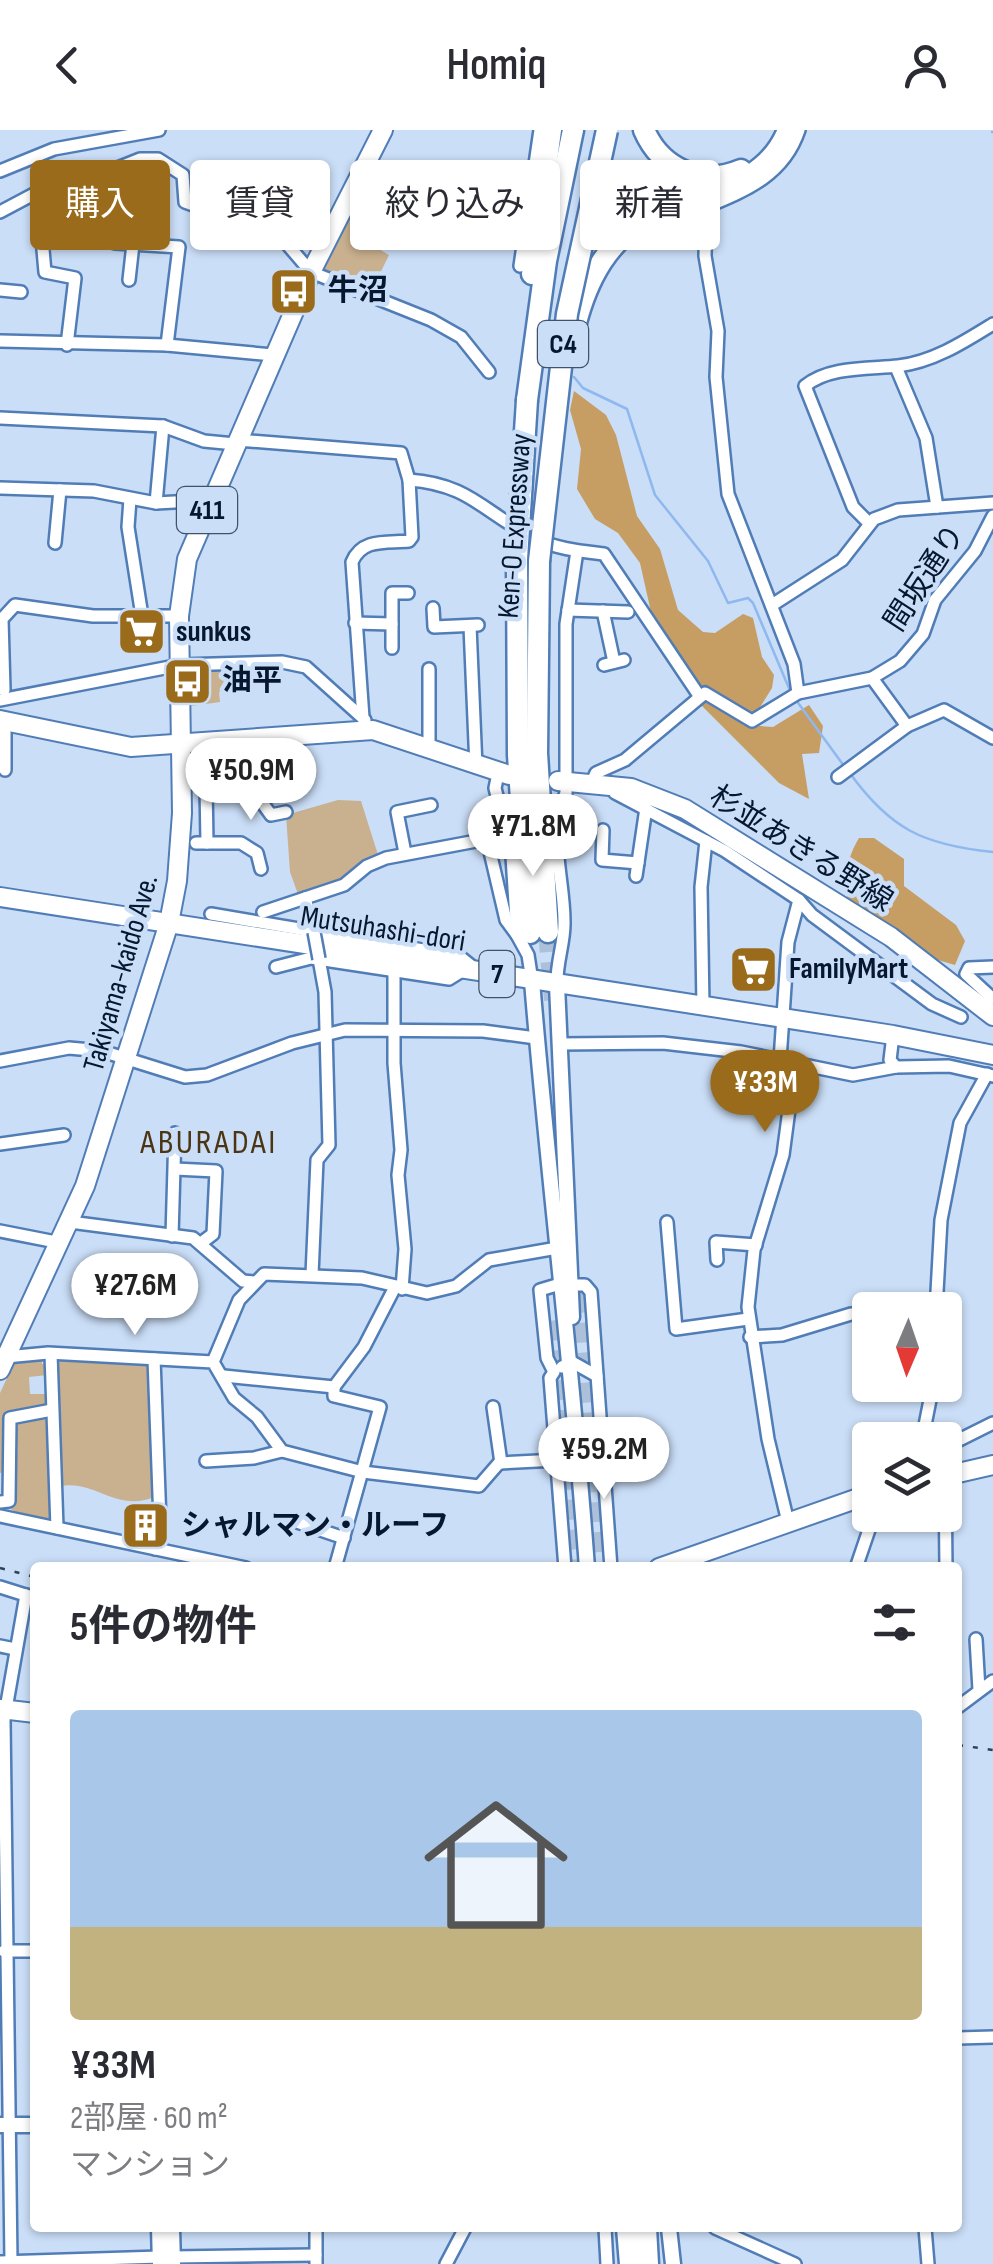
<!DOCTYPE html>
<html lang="ja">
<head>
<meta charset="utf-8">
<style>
	body { margin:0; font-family:"Sofia Sans Condensed","Noto Sans JP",sans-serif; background:#f2f2f3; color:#2b2b33; height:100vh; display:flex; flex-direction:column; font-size:38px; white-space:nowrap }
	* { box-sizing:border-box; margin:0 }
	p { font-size:32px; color:#7c7c81 }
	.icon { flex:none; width:55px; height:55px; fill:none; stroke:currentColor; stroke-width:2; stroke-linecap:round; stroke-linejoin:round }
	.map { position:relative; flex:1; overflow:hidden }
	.drawer { position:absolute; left:30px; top:1432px; width:932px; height:670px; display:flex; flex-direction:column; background:#fff; border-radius:10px; box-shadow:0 2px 8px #0004 }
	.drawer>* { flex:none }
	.guide { position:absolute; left:30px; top:30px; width:935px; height:90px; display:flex; gap:20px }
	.needle { width:65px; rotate:182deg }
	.buttons { position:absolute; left:852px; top:1162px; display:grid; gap:20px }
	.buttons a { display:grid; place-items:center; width:110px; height:110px; border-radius:10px; background:#fff; box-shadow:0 2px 8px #0004; font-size:50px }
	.price { position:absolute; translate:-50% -85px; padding:0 22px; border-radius:35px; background:#fff; color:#222; font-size:32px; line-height:65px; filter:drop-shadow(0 2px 5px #0008) }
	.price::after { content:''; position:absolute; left:50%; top:60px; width:30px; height:22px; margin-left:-15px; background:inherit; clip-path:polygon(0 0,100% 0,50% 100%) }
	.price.current { background:#996b1b; color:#fff }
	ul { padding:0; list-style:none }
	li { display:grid; align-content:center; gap:20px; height:530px; padding:0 40px }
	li+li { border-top:2px solid #e1e1e2 }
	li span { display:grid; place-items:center; height:310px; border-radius:10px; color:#555 }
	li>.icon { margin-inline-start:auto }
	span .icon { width:180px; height:180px; fill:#fffc; stroke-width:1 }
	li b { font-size:42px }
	h2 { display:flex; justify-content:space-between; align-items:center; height:120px; padding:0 40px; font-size:42px }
	.pill { padding:0 35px; border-radius:10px; background:#fff; box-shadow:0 2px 8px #0004; font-size:35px; line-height:90px }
	.pill.current { background:#996b1b; color:#fff }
	header { display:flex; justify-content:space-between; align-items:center; height:130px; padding:0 40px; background:#fff; font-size:45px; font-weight:600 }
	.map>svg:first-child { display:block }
	.green { fill:#c9b08e }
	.forest { fill:#c69d63 }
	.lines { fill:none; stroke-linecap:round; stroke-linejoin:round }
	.stream { stroke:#8fb8ee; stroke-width:2.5 }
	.motorway-tunnel { stroke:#adc0d9; stroke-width:20; stroke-dasharray:20 10; stroke-linecap:butt }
	.minor-casing { stroke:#517db7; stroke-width:16 }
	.tertiary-casing { stroke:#517db7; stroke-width:19 }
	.primary-casing { stroke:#517db7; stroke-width:22 }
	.trunk-casing { stroke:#517db7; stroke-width:22 }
	.motorway-casing { stroke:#517db7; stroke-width:25 }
	.minor { stroke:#fff; stroke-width:11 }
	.tertiary { stroke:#fff; stroke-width:14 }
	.primary { stroke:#fff; stroke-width:18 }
	.trunk { stroke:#fff; stroke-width:18 }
	.motorway { stroke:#fff; stroke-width:20 }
	.rail { stroke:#2e4158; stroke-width:2.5; stroke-dasharray:5 10; stroke-linecap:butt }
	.minor-bridge-casing { stroke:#517db7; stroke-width:16; stroke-linecap:butt }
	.motorway-bridge-casing { stroke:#517db7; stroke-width:25; stroke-linecap:butt }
	.minor-bridge { stroke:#fff; stroke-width:11 }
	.motorway-bridge { stroke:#fff; stroke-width:20 }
	.labels { text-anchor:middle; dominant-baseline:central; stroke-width:9; stroke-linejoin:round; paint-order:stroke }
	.shield { fill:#cadef7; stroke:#41536b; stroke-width:2.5 }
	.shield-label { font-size:28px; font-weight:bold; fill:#06182f }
	.poi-label { font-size:30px; font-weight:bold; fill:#06182f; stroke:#cadef7; text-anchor:start }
	.street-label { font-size:30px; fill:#06182f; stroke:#cadef7 }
	.quarter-label { font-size:35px; letter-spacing:2.5px; fill:#4c3512; stroke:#cadef7 }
</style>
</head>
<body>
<header><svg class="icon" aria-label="back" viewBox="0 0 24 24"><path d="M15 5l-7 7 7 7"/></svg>Homiq<svg class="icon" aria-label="person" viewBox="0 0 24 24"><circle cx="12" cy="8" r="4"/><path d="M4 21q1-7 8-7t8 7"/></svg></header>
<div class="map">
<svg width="993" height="2134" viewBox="0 0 993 2134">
	<rect width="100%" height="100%" fill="#cadef7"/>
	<!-- green -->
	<g class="green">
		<polygon points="353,71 390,87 374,116 389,125 370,164 317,142"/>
		<polygon points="249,535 254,557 219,562 220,572 191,576 190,537"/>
		<polygon points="338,670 361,671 379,728 342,752 299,767 290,742 286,685"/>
		<path d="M57,1228L151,1235L154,1367C115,1383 93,1347 57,1357L53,1246Z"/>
		<polygon points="42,1229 42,1234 48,1234 47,1245 29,1247 30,1264 48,1264 48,1276 5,1286 8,1340 0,1343 0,1263 15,1231"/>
		<polygon points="49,1286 54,1394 23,1387 11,1379 12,1293"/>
	</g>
	<!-- forest -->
	<g class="forest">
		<polygon points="574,261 606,285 616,305 637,386 660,419 678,480 703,502 715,503 743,484 753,488 762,527 774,545 772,558 757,582 759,596 773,597 809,575 823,596 819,623 802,624 809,669 779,653 700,574 651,482 640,433 618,403 595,389 577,359 581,319 570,280"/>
		<path d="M859,708H874L904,729V756L956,795L965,811L955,835L883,814L849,790C847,757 841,738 859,708Z"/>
	</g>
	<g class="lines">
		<!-- stream -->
		<g class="stream">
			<polyline points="992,2 993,2"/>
			<polyline points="574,247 583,258 627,279 655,365 708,431 728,473 748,468 753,473 791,563"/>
			<polyline points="796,570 844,636"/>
			<path d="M849,642C890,699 923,715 993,722"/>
		</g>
		<!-- motorway-tunnel -->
		<g class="motorway-tunnel">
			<polyline points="548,802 554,870"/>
			<polyline points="576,1163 597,1438"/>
			<polyline points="559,1190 577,1438"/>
		</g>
		<defs>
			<g id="minor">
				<polyline points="0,41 54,19 159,0"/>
				<polyline points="38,64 45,142 75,148 67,215"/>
				<polyline points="0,82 64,48 110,41 140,29 158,29 183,45 185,72 281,107 311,142 431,190 461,207 489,242"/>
				<polyline points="41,84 115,113 179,117 167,215"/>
				<polyline points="520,136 540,0"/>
				<polyline points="129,150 133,114"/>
				<polyline points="0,160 21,162"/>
				<polyline points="0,211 167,215 273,225"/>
				<polyline points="896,237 926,308 937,377"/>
				<polyline points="0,288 163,296 204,311 235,314"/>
				<path d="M237,310L401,323L409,350L412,407L409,411C386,413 362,408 352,432L363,588"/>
				<path d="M409,350C470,354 485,384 536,409C558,419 580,421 604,424L700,567"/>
				<polyline points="0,358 94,361 156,373 211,370"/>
				<polyline points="130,369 128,397 142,486"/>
				<polyline points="156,373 163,296"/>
				<path d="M869,393L853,377L805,256C829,236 870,239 898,236C933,232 964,212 993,194"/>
				<polyline points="55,413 60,360"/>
				<polyline points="772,475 842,430 874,389 898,380 993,373"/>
				<polyline points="433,478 434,497 478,495"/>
				<polyline points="568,480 628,482"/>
				<polyline points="603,481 614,532"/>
				<polyline points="355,493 392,494"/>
				<polyline points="470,496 476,637"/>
				<polyline points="392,518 392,463 408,463"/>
				<polyline points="604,535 624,530"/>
				<polyline points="429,539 429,617"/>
				<polyline points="872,548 907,596"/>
				<polyline points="4,560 2,489 15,475 93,486 179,486"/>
				<path d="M798,563L794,534L728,364L716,247L718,201L705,126L706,77C747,60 784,45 799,0"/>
				<polyline points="0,570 180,535 282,532 306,537 365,590"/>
				<polyline points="5,640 5,591"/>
				<polyline points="498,644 495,658 512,727 517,805 528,825 532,851"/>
				<polyline points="838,647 907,596 944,580 993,608"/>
				<polyline points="254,649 258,667 271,685 286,682"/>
				<polyline points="592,652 596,643 625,630 705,563 752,591 798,563 872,548 900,531 923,504 935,470 975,421 993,386"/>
				<polyline points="183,654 281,644 274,606"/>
				<polyline points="206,655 207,713"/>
				<polyline points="615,663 725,721 799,770 788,812 780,930"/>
				<polyline points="603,700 602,730 638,733"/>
				<polyline points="196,713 241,713 257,723 261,739"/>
				<polyline points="405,723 397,682 431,675"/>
				<polyline points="636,746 646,678"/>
				<polyline points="799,770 812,785 932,874 961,887"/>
				<polyline points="263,782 305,768"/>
				<polyline points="211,784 459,826 474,838"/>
				<polyline points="314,802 305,768 344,755 367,736 386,728 487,709 506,790 517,805"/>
				<polyline points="276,837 311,828 449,849 465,839"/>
				<polyline points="993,837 969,838 966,844 993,869"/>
				<polyline points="394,840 394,933 401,1020 398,1045 405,1119 402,1159"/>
				<path d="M557,855C556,833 564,815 564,794C565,752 546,701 566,663V494L577,421"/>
				<polyline points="703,876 701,757 706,711"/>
				<polyline points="893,905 890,930 896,937 949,936 993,946"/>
				<polyline points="560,914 663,913 741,922 853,945 896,937"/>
				<polyline points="0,931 69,918 102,921 185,947 207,945 292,913 345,900 483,901 536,908"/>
				<polyline points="0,1014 64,1005"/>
				<polyline points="175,1039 216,1041 213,1104 201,1113"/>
				<polyline points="70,1092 193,1108 243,1151 254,1152"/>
				<polyline points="667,1092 676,1199 748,1189"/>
				<polyline points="0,1101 61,1113"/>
				<polyline points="172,1106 175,1003"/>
				<polyline points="717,1130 716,1112 756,1115"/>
				<polyline points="312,1145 317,1030 329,1015 325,862 319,829"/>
				<polyline points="560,1154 540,1160 547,1228 554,1242 550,1248 565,1438"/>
				<polyline points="572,1155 585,1155 591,1162 611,1438"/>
				<polyline points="936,1180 941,1090 960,993 987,944"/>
				<polyline points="750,1207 782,1205 851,1184"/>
				<polyline points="51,1224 57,1398"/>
				<polyline points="6,1227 48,1223 213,1232 234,1268 257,1287 282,1321 363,1342 479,1356 499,1333 557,1330"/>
				<polyline points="154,1229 160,1392 155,1419"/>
				<polyline points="213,1232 239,1170 264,1144 362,1148 427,1163 456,1156 489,1130 563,1117"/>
				<polyline points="562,1237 572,1232 597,1246"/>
				<polyline points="224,1246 334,1257 364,1217 395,1157"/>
				<polyline points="334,1257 334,1266 380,1277 335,1438"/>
				<polyline points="493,1277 501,1333"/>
				<polyline points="922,1310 933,1255"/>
				<polyline points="945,1317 993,1293"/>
				<polyline points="206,1331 254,1328 282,1321"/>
				<polyline points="945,1346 946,1438"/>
				<polyline points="0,1372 9,1371 10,1288 52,1280"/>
				<polyline points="0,1386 246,1438"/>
				<polyline points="291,1390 344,1408"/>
				<polyline points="788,1392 768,1309 748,1177 754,1120 783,1025 795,934"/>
				<polyline points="856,1438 874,1385"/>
				<polyline points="0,1457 35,1468"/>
				<polyline points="976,1509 979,1560"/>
				<polyline points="0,1516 15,1519"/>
				<polyline points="958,1577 993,1551"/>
				<polyline points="4,1821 35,1821"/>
				<polyline points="958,1908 993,1907"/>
				<polyline points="316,2098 316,2134"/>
				<polyline points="605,2098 607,2134"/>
				<polyline points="715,2098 795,2134"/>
				<polyline points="925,2098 928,2134"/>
				<polyline points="173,2127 316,2125"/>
				<polyline points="0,2132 160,2127"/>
				<polyline points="11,2132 4,1590 26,1465"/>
				<polyline points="446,2134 465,2098"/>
			</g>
			<g id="tertiary">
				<path d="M532,851C548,1047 573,1241 587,1438"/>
				<polyline points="557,855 572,1187"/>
				<polyline points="0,1995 35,1995"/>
				<polyline points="159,2098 160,2134"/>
				<polyline points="172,2098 173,2134"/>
				<polyline points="669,2098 673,2134"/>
			</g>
			<g id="primary">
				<polyline points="0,590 131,617 373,600 509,645"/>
				<polyline points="558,651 631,658 685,679 891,807 993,886"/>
				<polyline points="0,767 893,905 993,925"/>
				<polyline points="945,1346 993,1335"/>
				<polyline points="659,1438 870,1364"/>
				<polyline points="0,1579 35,1583"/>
			</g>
			<polyline id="trunk" points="0,1240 85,1056 169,793 177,751 182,683 179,486 187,429 311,142 383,0"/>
			<g id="motorway">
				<path d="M644,0C661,39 701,57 741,40"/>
				<polyline points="532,144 551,0"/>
				<path d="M571,213C581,167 597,123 637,95C687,61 763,65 788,0"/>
				<polyline points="527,270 546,131 573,0"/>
				<polyline points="517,429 518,625 530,803"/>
				<polyline points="539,431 537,623 548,802"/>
				<polyline points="627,2098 630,2134"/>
				<polyline points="646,2098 648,2134"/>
			</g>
		</defs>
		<!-- minor casing -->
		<use href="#minor" class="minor-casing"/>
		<!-- tertiary casing -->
		<use href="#tertiary" class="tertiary-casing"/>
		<!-- primary casing -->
		<use href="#primary" class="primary-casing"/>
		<!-- trunk casing -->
		<use href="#trunk" class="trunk-casing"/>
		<!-- motorway casing -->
		<use href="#motorway" class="motorway-casing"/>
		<!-- minor -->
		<use href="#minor" class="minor"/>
		<!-- tertiary -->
		<use href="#tertiary" class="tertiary"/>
		<!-- primary -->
		<use href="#primary" class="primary"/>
		<!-- trunk -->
		<use href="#trunk" class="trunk"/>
		<!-- motorway -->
		<use href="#motorway" class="motorway"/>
		<!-- rail -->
		<g class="rail">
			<polyline points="0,1438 35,1447"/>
			<polyline points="958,1615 993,1620"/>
		</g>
		<defs>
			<polyline id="minor-bridge" points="314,802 319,829"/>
			<g id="motorway-bridge">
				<polyline points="517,429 527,270"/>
				<polyline points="539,431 567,184 607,0"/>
			</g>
		</defs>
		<!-- minor-bridge casing -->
		<use href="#minor-bridge" class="minor-bridge-casing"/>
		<!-- motorway-bridge casing -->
		<use href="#motorway-bridge" class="motorway-bridge-casing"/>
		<!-- minor-bridge -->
		<use href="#minor-bridge" class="minor-bridge"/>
		<!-- motorway-bridge -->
		<use href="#motorway-bridge" class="motorway-bridge"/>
	</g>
	<!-- icons -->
	<defs>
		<symbol id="bus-square" viewBox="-11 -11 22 22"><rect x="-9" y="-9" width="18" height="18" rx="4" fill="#996b1b" stroke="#cadef7"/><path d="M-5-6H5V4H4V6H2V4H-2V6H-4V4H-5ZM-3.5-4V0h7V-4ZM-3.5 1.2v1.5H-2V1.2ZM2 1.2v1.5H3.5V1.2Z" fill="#fff"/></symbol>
		<symbol id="supermarket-square" viewBox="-11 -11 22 22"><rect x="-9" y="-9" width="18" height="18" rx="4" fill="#996b1b" stroke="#cadef7"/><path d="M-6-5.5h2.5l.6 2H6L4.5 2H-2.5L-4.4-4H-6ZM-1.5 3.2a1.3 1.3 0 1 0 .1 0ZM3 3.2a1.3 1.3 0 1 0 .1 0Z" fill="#fff"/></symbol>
		<symbol id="building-square" viewBox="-11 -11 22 22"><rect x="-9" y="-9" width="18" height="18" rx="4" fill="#996b1b" stroke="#cadef7"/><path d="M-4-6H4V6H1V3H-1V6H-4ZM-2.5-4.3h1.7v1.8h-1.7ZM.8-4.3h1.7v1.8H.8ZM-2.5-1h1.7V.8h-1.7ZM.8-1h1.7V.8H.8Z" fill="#fff"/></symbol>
	</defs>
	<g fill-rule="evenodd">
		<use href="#bus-square" x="266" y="134" width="55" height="55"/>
		<use href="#supermarket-square" x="114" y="474" width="55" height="55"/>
		<use href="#bus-square" x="160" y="524" width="55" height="55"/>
		<use href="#supermarket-square" x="726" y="812" width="55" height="55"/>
		<use href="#building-square" x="118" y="1368" width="55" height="55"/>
	</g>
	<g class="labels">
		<!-- shield labels -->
		<g class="shield">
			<rect x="538" y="191" width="50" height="46" rx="8"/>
			<rect x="177" y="357" width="60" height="46" rx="8"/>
			<rect x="479.5" y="821" width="35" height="46" rx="8"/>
		</g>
		<g class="shield-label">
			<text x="563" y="214">C4</text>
			<text x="207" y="380">411</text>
			<text x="497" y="844">7</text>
		</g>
		<!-- poi labels -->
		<g class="poi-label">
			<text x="328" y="161">牛沼</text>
			<text x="176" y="502">sunkus</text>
			<text x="222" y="551">油平</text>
			<text x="789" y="839">FamilyMart</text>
			<text x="181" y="1396">シャルマン・ルーフ</text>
		</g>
		<!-- street labels -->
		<g class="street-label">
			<text transform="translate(515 396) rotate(-86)">Ken-O Expressway</text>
			<text transform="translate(925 448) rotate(-57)">間坂通り</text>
			<text transform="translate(801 719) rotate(32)">杉並あきる野線</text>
			<text transform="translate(383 799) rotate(9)">Mutsuhashi-dori</text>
			<text transform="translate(121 843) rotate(-74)">Takiyama-kaido Ave.</text>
		</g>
		<!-- quarter labels -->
		<g class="quarter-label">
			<text x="209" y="1012">ABURADAI</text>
		</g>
	</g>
</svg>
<div class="buttons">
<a><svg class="needle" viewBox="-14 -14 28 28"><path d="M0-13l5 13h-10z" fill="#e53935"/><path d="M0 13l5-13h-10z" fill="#7c7c81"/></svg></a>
<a><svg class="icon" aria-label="layers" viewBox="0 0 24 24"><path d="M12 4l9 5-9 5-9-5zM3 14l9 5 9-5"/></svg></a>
</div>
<b class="price" style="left:251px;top:693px">¥50.9M</b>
<b class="price" style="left:533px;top:749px">¥71.8M</b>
<b class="price current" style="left:765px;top:1005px">¥33M</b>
<b class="price" style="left:135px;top:1208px">¥27.6M</b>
<b class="price" style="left:604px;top:1372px">¥59.2M</b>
<div class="guide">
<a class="pill current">購入</a>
<a class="pill">賃貸</a>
<a class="pill">絞り込み</a>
<a class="pill">新着</a>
</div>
<section class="drawer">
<h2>5件の物件<svg class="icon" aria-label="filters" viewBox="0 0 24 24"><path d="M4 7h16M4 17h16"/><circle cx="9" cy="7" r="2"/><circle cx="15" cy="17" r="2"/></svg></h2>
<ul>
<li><span style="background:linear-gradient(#a9c7e8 70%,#c2b280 0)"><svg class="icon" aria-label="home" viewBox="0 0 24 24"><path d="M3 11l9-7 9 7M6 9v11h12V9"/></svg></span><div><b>¥33M</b><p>2部屋 · 60 m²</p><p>マンション</p></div></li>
</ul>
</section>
</div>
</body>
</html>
